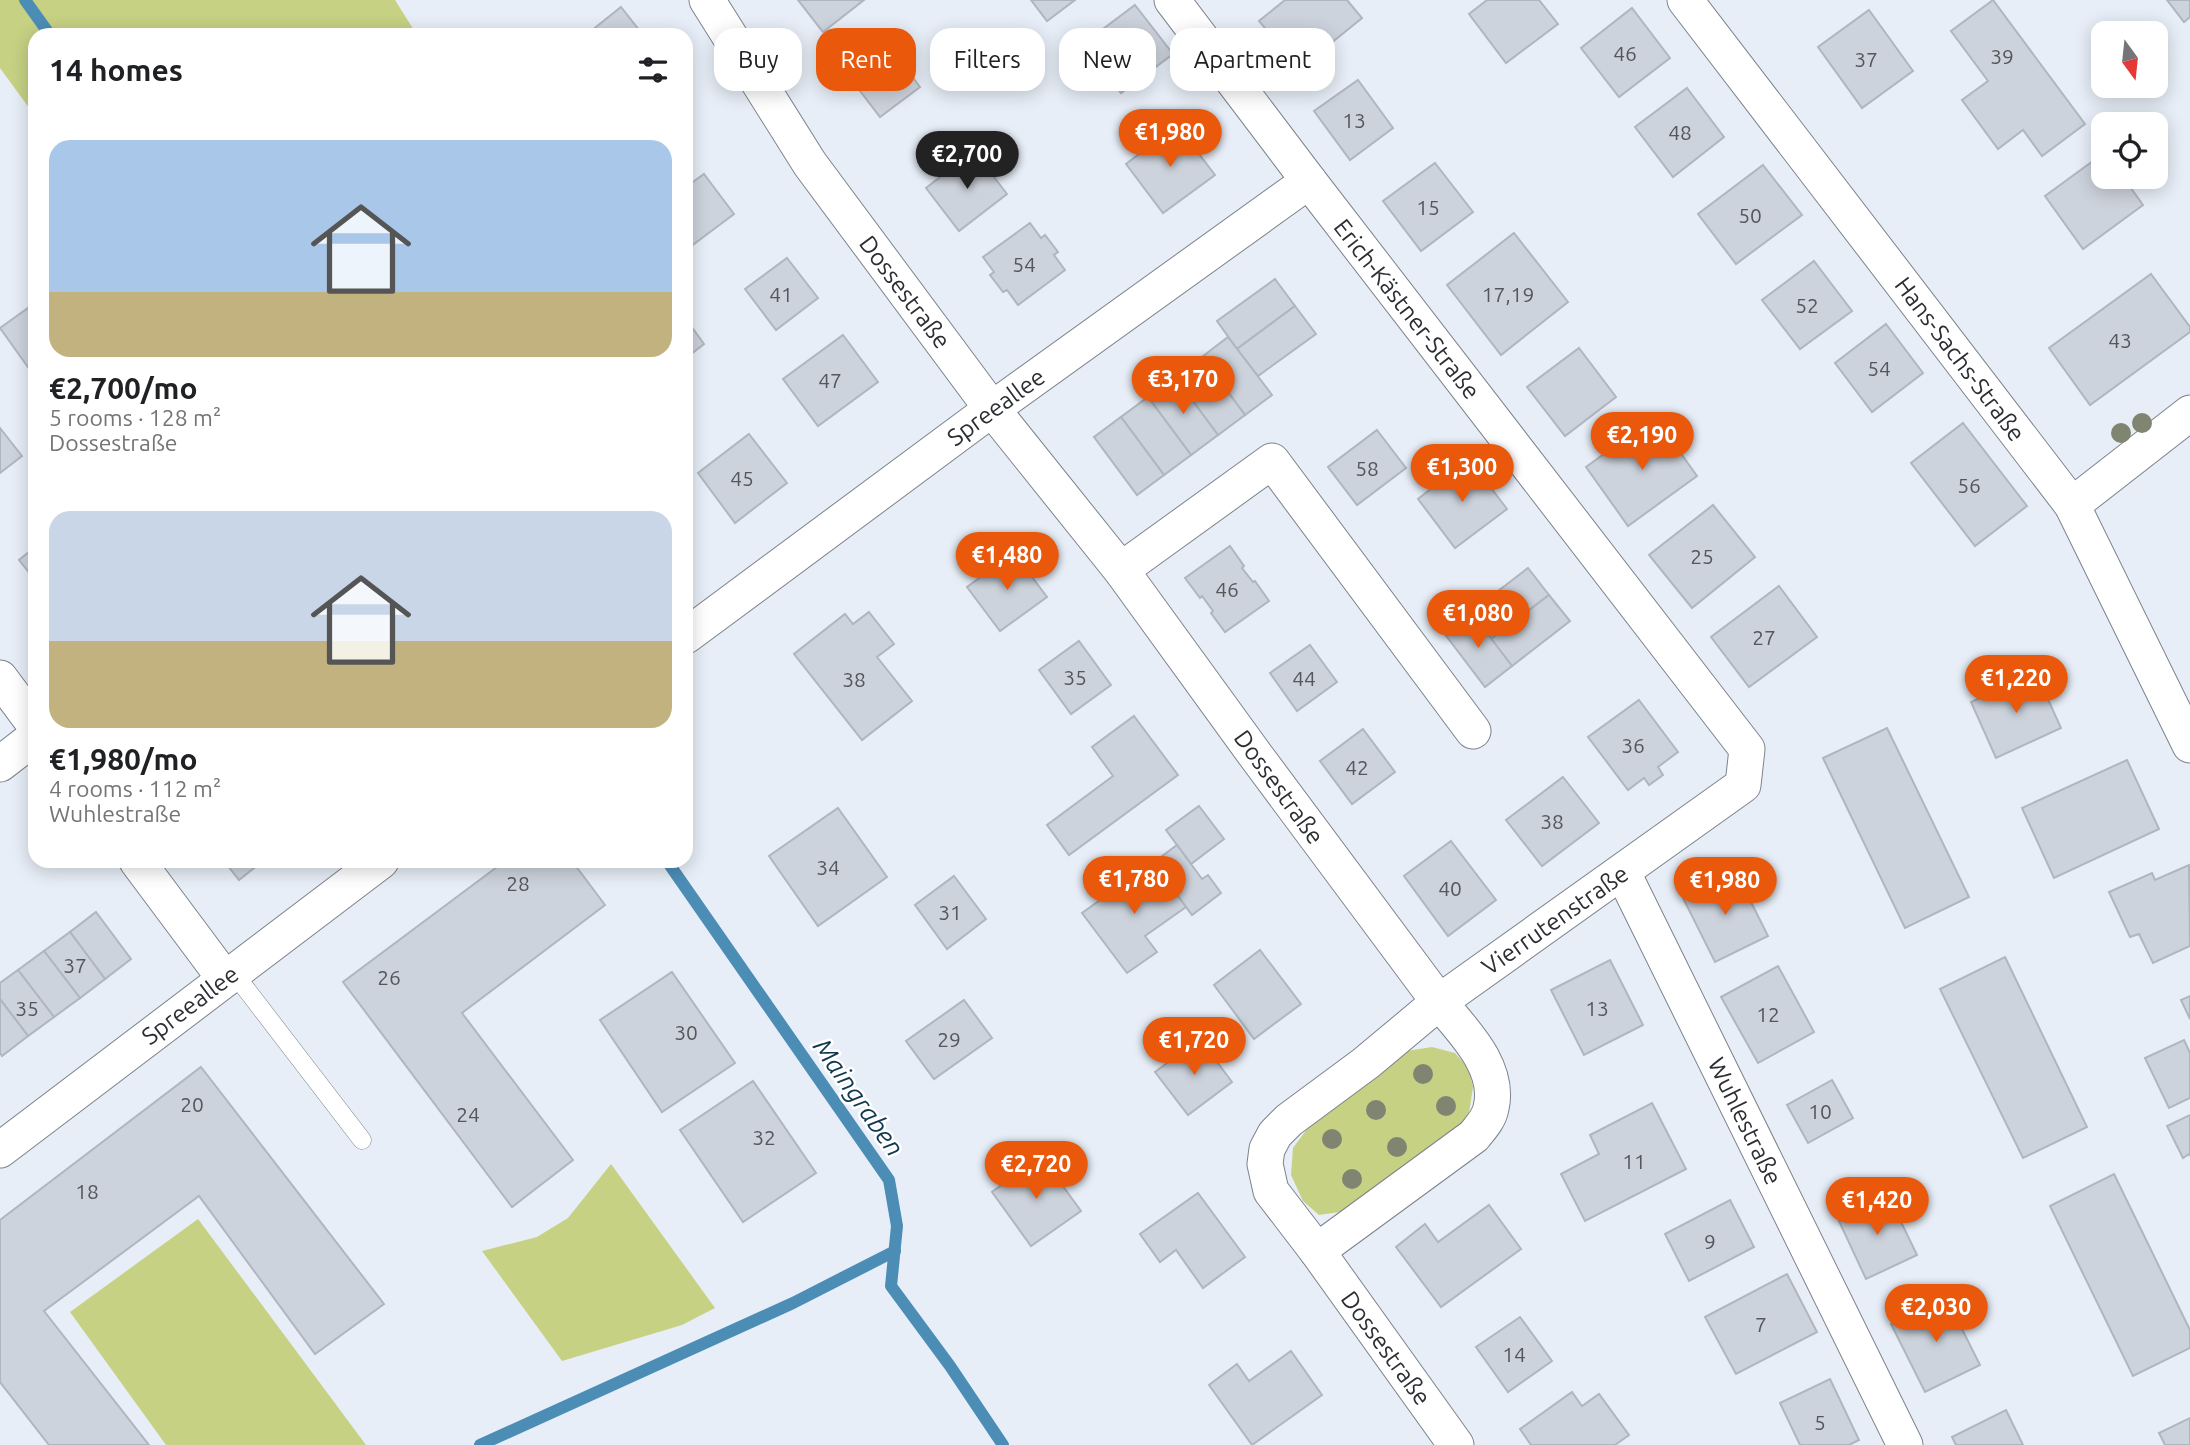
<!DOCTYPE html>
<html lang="en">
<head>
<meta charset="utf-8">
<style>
	body { margin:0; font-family:Ubuntu,sans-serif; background:#f2f2f2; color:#202124; height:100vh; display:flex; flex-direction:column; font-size:26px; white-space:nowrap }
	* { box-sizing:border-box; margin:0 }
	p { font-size:23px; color:#757577 }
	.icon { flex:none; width:38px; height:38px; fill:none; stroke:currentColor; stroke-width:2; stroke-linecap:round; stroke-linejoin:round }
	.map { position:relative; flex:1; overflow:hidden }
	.details { position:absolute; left:28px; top:28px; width:665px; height:840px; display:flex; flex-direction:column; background:#fff; border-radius:21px; box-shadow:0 4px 18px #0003 }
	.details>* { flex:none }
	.top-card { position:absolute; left:714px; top:28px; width:665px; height:63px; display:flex; gap:14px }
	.needle { width:46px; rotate:165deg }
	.buttons { position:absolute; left:2091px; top:21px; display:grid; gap:14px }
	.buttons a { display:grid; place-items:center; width:77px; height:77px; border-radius:14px; background:#fff; box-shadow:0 4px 18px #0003; font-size:35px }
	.price { position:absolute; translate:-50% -60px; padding:0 16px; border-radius:24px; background:#ea580c; color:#fff; font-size:23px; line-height:46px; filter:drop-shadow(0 2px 4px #0008) }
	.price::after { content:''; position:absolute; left:50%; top:42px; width:21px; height:16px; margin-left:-10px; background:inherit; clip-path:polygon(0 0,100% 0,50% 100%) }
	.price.active { background:#222; color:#fff }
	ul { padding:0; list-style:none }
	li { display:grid; align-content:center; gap:14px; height:371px; padding:0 21px }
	li span { display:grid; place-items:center; height:217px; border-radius:21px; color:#555 }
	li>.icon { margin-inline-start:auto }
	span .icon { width:126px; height:126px; fill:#fffc; stroke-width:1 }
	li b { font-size:30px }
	h2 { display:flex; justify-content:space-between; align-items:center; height:84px; padding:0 21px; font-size:30px }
	.pill { padding:0 24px; border-radius:21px; background:#fff; box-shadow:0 4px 18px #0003; font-size:24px; line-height:63px }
	.pill.active { background:#ea580c; color:#fff }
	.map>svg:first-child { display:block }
	.green { fill:#c6d184 }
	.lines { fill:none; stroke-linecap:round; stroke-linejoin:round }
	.stream { stroke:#4c8db6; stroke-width:12 }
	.building { fill:#cdd3dc; stroke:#b0b6bf; stroke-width:2 }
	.service-casing { stroke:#7d838b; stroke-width:19 }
	.minor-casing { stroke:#7d838b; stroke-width:37 }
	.service { stroke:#fff; stroke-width:18 }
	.minor { stroke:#fff; stroke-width:35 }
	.tree { fill:#808572 }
	.labels { text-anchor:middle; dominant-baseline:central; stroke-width:5; stroke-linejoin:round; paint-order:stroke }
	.number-label { font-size:21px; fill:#54575c }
	.street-label { font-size:24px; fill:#2c2e32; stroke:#fff }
	.water-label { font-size:26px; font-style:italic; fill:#103950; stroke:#fff }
</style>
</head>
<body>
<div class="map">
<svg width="2190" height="1445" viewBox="0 0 2190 1445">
	<rect width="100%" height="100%" fill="#e7eef7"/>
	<!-- green -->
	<g class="green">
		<polygon points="0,0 395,0 417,35 35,35 35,116 0,68"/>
		<polygon points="1432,1047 1455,1053 1468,1068 1473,1087 1469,1113 1457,1134 1353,1210 1319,1215 1303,1201 1291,1175 1293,1148 1313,1121 1407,1051"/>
		<polygon points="611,1164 715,1308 682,1325 562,1361 482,1251 537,1237 568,1218"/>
		<polygon points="198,1219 366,1445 166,1445 70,1312"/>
	</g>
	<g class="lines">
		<!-- stream -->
		<g class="stream">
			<polyline points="25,0 50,35"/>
			<polyline points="667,861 889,1180 897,1226 891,1286 950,1366 1003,1445"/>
			<polyline points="480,1445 793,1303 895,1251"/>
		</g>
	</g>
	<!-- building -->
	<g class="building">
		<polygon points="798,0 864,0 823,32"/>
		<polygon points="1031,0 1075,0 1047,21"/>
		<polygon points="1285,0 1347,0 1362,18 1299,69 1259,21"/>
		<polygon points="1487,0 1539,0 1558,24 1506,63 1469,14"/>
		<polygon points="1993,0 2085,124 2042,156 2023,130 1998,149 1962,100 1988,81 1951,31"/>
		<polygon points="2167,0 2190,0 2190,17 2184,22"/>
		<polygon points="1135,5 1173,54 1121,93 1083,44"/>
		<polygon points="621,7 643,35 586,35"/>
		<polygon points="1632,8 1670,58 1619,97 1581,48"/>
		<polygon points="1869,10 1913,71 1862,108 1818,47"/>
		<polygon points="881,35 920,87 880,117 841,66"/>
		<polygon points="1358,80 1393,128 1350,160 1314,111"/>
		<polygon points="1687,88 1724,137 1673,177 1635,127"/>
		<polygon points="1177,125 1215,175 1163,213 1126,164"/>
		<polygon points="974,151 1007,194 959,231 926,188"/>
		<polygon points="2104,153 2104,177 2123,177 2143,205 2083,249 2045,196"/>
		<polygon points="1435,163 1473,212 1421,251 1383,201"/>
		<polygon points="1763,165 1802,215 1736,264 1698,214"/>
		<polygon points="704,174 734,214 686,250 686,187"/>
		<polygon points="1030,223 1041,238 1045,235 1058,252 1054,255 1065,270 1018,305 1007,290 1003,292 990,275 994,272 983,257"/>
		<polygon points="1514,233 1568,302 1501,355 1447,285"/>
		<polygon points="787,258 818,298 776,330 745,289"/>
		<polygon points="1814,261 1852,311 1800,349 1762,300"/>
		<polygon points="2151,274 2190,327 2190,332 2090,405 2049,348"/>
		<polygon points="1275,279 1295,306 1237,349 1217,321"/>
		<polygon points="35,303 35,377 0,328"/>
		<polygon points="1295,306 1316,334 1258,376 1237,349"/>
		<polygon points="686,319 704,344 686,358"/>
		<polygon points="1886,324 1923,373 1872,412 1835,363"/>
		<polygon points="843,335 878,382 818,426 783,379"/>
		<polygon points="1228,337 1272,395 1245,415 1202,357"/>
		<polygon points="1579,348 1616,397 1565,436 1527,387"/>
		<polygon points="1202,357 1245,415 1218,435 1175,377"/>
		<polygon points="1175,377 1218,435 1191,455 1148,397"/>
		<polygon points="1148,397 1191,455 1164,475 1121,417"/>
		<polygon points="1121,417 1164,475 1137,495 1094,437"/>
		<polygon points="1655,417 1697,476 1628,526 1586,467"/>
		<polygon points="1963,423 2027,506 1975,546 1911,463"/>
		<polygon points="0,428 22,456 0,473"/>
		<polygon points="1377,430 1406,468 1357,505 1328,467"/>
		<polygon points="749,434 787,483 735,523 698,473"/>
		<polygon points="1469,459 1507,509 1455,548 1418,499"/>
		<polygon points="1713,505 1755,557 1692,608 1649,555"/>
		<polygon points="1230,546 1244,566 1242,568 1253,582 1255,581 1269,601 1225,632 1211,613 1213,611 1202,596 1200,598 1185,578"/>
		<polygon points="35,547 35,580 19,560"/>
		<polygon points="1014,553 1047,597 1000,631 967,587"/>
		<polygon points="1528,568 1549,595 1491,639 1471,612"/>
		<polygon points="1779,586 1817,637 1749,687 1711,637"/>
		<polygon points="1549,595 1570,621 1512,666 1491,639"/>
		<polygon points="869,612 894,644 877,657 912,701 862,740 794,654 845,614 853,624"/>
		<polygon points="1471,612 1512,666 1485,687 1444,633"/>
		<polygon points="1079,641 1111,685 1071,714 1039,670"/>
		<polygon points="1310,645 1337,682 1297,711 1270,673"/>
		<polygon points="2036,673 2061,728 1996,758 1971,702"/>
		<polygon points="1639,700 1678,752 1658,767 1663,775 1649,785 1644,778 1628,790 1588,737"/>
		<polygon points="1134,716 1178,775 1069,855 1047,825 1113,776 1092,747"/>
		<polygon points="1887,728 1969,897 1905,928 1823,758"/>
		<polygon points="1363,729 1395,772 1352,804 1320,761"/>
		<polygon points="2127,760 2159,829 2054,878 2022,808"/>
		<polygon points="1563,777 1599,823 1542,866 1506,820"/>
		<polygon points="1199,806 1224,839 1191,864 1166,830"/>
		<polygon points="838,808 887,877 818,926 769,856"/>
		<polygon points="1451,841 1496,900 1448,936 1404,876"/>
		<polygon points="1177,845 1202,879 1208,875 1221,893 1192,915 1153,863"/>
		<polygon points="224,861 263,861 239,880"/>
		<polygon points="505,861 572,861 605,905 462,1013 573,1160 512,1207 343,982"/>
		<polygon points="1153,862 1186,907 1145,936 1157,952 1127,973 1082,913"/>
		<polygon points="2189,865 2190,946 2153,963 2139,934 2130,937 2109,892 2152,873 2155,880"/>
		<polygon points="1736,872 1768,936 1715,962 1683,898"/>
		<polygon points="954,876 986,919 947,949 915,905"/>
		<polygon points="96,912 131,959 105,979 70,932"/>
		<polygon points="70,932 105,979 80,998 44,951"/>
		<polygon points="1260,950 1301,1004 1254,1039 1214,985"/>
		<polygon points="44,951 80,998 54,1017 18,970"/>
		<polygon points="2005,957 2087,1127 2023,1158 1940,989"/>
		<polygon points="1610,960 1643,1025 1584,1055 1551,990"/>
		<polygon points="1778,966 1814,1032 1758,1063 1721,997"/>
		<polygon points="18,970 54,1017 28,1036 0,999 0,983"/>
		<polygon points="672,972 735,1063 662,1112 600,1020"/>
		<polygon points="2190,996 2190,1019 2181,1000"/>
		<polygon points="0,999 28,1036 2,1056 0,1053"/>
		<polygon points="964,1000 992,1038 934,1079 906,1041"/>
		<polygon points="1200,1039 1232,1082 1188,1115 1155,1072"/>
		<polygon points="2184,1040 2190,1053 2190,1098 2169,1108 2145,1058"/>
		<polygon points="201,1067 384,1304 315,1354 199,1196 44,1311 149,1445 49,1445 0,1382 0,1220"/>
		<polygon points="1832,1080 1853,1118 1808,1143 1787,1105"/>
		<polygon points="753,1081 816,1173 743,1222 680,1130"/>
		<polygon points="1652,1103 1686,1169 1585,1221 1561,1174 1599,1154 1590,1135"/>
		<polygon points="2190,1115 2190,1156 2189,1154 2183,1158 2167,1126"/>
		<polygon points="1041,1156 1081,1211 1031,1246 992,1192"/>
		<polygon points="2114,1174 2190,1330 2190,1348 2133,1376 2050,1206"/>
		<polygon points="1198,1193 1245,1257 1203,1288 1176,1250 1160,1262 1140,1234"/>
		<polygon points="1888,1195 1917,1255 1866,1279 1838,1219"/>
		<polygon points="1730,1200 1754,1247 1689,1281 1665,1234"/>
		<polygon points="1489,1205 1521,1249 1441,1307 1396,1247 1425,1224 1438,1242"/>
		<polygon points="1787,1274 1817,1332 1736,1374 1705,1317"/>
		<polygon points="1946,1297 1980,1365 1925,1392 1891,1324"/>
		<polygon points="1520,1317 1552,1361 1508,1392 1476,1347"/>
		<polygon points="1291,1351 1322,1395 1252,1445 1209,1385 1237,1364 1249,1381"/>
		<polygon points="1830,1379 1859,1440 1849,1445 1800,1445 1780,1403"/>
		<polygon points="1572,1392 1582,1406 1599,1394 1629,1435 1615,1445 1531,1445 1520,1429"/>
		<polygon points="2006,1410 2023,1445 1956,1445 1952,1437"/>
		<polygon points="2190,1418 2190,1445 2165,1445 2159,1433"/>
	</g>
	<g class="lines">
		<defs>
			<polyline id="service" points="233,972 362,1140"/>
			<g id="minor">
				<polyline points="707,0 810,164 992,409 1121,570 1256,756 1439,1002 1366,1063 1289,1120 1275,1134 1267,1149 1265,1164 1271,1191 1317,1251 1456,1445"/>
				<path d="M1172,0L1309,181L1747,749L1743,785L1439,1002C1462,1030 1501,1067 1491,1108C1489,1119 1481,1127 1474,1136L1317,1251"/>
				<polyline points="1685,0 2072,505 2190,745"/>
				<polyline points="2072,505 2190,413"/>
				<polyline points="1121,570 1272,461 1473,731"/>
				<polyline points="686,636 992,409 1309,181"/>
				<polyline points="0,678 35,725"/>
				<polyline points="0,764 35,737"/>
				<polyline points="137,861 225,979"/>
				<polyline points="1623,873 1905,1445"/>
				<polyline points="0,1150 381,861"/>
			</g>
		</defs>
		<!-- service casing -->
		<use href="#service" class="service-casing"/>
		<!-- minor casing -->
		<use href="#minor" class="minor-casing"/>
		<!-- service -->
		<use href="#service" class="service"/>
		<!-- minor -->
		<use href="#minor" class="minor"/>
	</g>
	<!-- trees -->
	<g class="tree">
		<circle cx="2142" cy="423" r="10"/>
		<circle cx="2121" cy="433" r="10"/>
		<circle cx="1423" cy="1074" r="10"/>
		<circle cx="1446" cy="1106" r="10"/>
		<circle cx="1376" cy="1110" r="10"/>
		<circle cx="1332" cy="1139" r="10"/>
		<circle cx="1397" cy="1147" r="10"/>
		<circle cx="1352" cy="1179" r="10"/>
	</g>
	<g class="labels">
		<!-- number labels -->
		<g class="number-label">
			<text x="1625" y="53">46</text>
			<text x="2002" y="56">39</text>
			<text x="1866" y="59">37</text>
			<text x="1354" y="120">13</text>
			<text x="1680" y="132">48</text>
			<text x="1428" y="207">15</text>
			<text x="1750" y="215">50</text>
			<text x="1024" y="264">54</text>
			<text x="781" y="294">41</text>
			<text x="1508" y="294">17,19</text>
			<text x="1807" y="305">52</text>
			<text x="2120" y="340">43</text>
			<text x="1879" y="368">54</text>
			<text x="830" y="380">47</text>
			<text x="1367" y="468">58</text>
			<text x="742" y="478">45</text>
			<text x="1969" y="485">56</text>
			<text x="1702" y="556">25</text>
			<text x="1227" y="589">46</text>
			<text x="1764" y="637">27</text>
			<text x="1075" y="677">35</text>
			<text x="1304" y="678">44</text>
			<text x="854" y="679">38</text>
			<text x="1633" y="745">36</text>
			<text x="1357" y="767">42</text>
			<text x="1552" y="821">38</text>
			<text x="828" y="867">34</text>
			<text x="518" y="883">28</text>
			<text x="1450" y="888">40</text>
			<text x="950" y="912">31</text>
			<text x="75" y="965">37</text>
			<text x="389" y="977">26</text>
			<text x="27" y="1008">35</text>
			<text x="1597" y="1008">13</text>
			<text x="1768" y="1014">12</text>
			<text x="686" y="1032">30</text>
			<text x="949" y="1039">29</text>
			<text x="192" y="1104">20</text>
			<text x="1820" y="1111">10</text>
			<text x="468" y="1114">24</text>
			<text x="764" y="1137">32</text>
			<text x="1634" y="1161">11</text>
			<text x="87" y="1191">18</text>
			<text x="1710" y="1241">9</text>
			<text x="1761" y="1324">7</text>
			<text x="1514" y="1354">14</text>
			<text x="1820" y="1422">5</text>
		</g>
		<!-- street labels -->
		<g class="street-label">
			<text transform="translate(905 292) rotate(53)">Dossestraße</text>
			<text transform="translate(1407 309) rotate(52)">Erich-Kästner-Straße</text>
			<text transform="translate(1960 359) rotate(53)">Hans-Sachs-Straße</text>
			<text transform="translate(996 407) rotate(-36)">Spreeallee</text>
			<text transform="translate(1279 787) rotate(54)">Dossestraße</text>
			<text transform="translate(1555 920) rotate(-35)">Vierrutenstraße</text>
			<text transform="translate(190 1005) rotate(-37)">Spreeallee</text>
			<text transform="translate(1745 1121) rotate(64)">Wuhlestraße</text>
			<text transform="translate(1386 1348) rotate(54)">Dossestraße</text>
		</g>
		<!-- water labels -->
		<g class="water-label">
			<text transform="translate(859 1097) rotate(55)">Maingraben</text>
		</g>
	</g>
</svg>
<div class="buttons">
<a><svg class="needle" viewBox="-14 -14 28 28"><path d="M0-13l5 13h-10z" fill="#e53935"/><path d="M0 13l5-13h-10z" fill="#757577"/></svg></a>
<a><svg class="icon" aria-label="locate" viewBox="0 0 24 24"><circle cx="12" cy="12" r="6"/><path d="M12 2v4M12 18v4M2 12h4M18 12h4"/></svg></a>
</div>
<b class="price" style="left:1170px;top:169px">€1,980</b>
<b class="price active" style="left:967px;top:191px">€2,700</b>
<b class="price" style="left:1183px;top:416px">€3,170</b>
<b class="price" style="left:1642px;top:472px">€2,190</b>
<b class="price" style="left:1462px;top:504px">€1,300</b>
<b class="price" style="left:1007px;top:592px">€1,480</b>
<b class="price" style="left:1478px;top:650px">€1,080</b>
<b class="price" style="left:2016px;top:715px">€1,220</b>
<b class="price" style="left:1134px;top:916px">€1,780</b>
<b class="price" style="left:1725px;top:917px">€1,980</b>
<b class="price" style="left:1194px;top:1077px">€1,720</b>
<b class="price" style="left:1036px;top:1201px">€2,720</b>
<b class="price" style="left:1877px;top:1237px">€1,420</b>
<b class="price" style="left:1936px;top:1344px">€2,030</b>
<div class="top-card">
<a class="pill">Buy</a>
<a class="pill active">Rent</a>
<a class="pill">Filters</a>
<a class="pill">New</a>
<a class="pill">Apartment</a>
</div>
<section class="details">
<h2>14 homes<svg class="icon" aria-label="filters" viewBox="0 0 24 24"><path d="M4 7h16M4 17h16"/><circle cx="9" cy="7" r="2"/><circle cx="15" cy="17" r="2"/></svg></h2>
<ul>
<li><span style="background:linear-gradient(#a9c7e8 70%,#c2b280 0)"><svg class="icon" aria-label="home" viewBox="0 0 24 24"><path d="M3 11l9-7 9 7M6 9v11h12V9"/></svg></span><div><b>€2,700/mo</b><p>5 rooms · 128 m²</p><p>Dossestraße</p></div></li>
<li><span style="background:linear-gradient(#c9d6e8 60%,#c2b280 0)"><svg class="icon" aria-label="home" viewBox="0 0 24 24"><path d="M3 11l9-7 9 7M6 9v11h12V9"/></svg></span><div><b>€1,980/mo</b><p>4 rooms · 112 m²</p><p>Wuhlestraße</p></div></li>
</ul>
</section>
</div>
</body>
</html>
